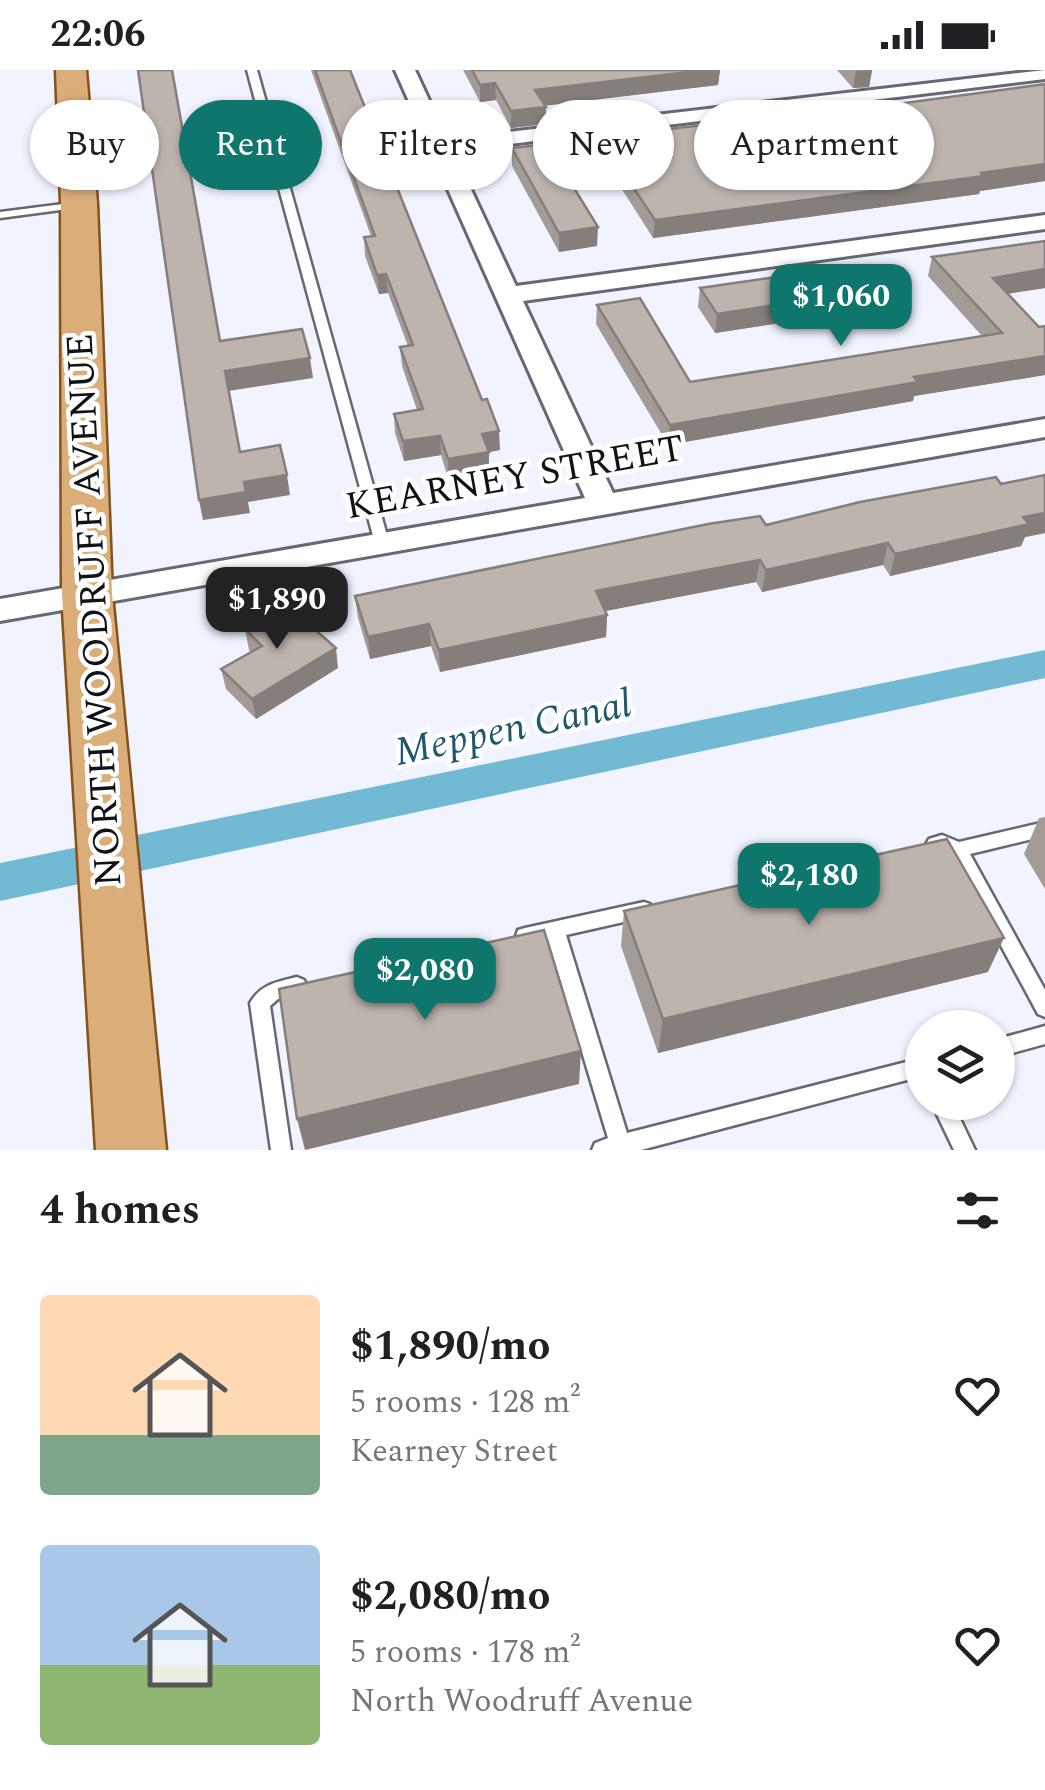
<!DOCTYPE html>
<html lang="en">
<head>
<meta charset="utf-8">
<style>
	body { margin:0; font-family:Spectral,serif; background:#f2f2f2; color:#202124; height:100vh; display:flex; flex-direction:column; font-size:38px; white-space:nowrap }
	* { box-sizing:border-box; margin:0 }
	p { font-size:32px; color:#757577 }
	.icon { flex:none; width:55px; height:55px; fill:none; stroke:currentColor; stroke-width:2; stroke-linecap:round; stroke-linejoin:round }
	.map { position:relative; height:1080px; overflow:hidden }
	.details { display:flex; flex-direction:column; background:#fff; flex:1 }
	.details>* { flex:none }
	.guide { position:absolute; left:30px; top:30px; width:985px; height:90px; display:flex; gap:20px }
	.buttons { position:absolute; left:905px; top:940px; display:grid; gap:20px }
	.buttons a { display:grid; place-items:center; width:110px; height:110px; border-radius:50%; background:#fff; box-shadow:0 2px 8px #0004; font-size:50px }
	.price { position:absolute; translate:-50% -85px; padding:0 22px; border-radius:20px; background:#0f766e; color:#fff; font-size:32px; line-height:65px; filter:drop-shadow(0 2px 5px #0008) }
	.price::after { content:''; position:absolute; left:50%; top:60px; width:30px; height:22px; margin-left:-15px; background:inherit; clip-path:polygon(0 0,100% 0,50% 100%) }
	.price.selected { background:#222; color:#fff }
	ul { padding:0; list-style:none }
	li { display:flex; align-items:center; gap:30px; height:250px; padding:0 40px }
	li span { display:grid; place-items:center; flex:none; width:280px; height:200px; border-radius:10px; color:#555 }
	li>.icon { margin-inline-start:auto }
	span .icon { width:120px; height:120px; fill:#fffc; stroke-width:1 }
	li b { font-size:42px }
	h2 { display:flex; justify-content:space-between; align-items:center; height:120px; padding:0 40px; font-size:42px }
	.tag { padding:0 35px; border-radius:45px; background:#fff; box-shadow:0 2px 8px #0004; font-size:35px; line-height:90px }
	.tag.selected { background:#0f766e; color:#fff }
	.status { display:flex; justify-content:space-between; align-items:center; height:70px; padding:0 50px; background:#fff; direction:ltr }
	.status svg { height:28px; fill:currentColor }
	.map>svg:first-child { display:block }
	.lines { fill:none; stroke-linecap:round; stroke-linejoin:round }
	.canal { fill:#72bad4; fill-rule:evenodd }
	.lane-casing { stroke:#676972; stroke-width:5 }
	.street-casing { stroke:#676972; stroke-width:6 }
	.primary-casing { stroke:#84531c; stroke-width:5 }
	.lane { fill:#fff; fill-rule:evenodd }
	.street { fill:#fff; fill-rule:evenodd }
	.primary { fill:#daad79; fill-rule:evenodd }
	.wall { fill:#a39b96 }
	.shaded-wall { fill:#857e7a }
	.building { fill:#beb4ae; stroke:#857e7a; stroke-width:2.5 }
	.labels { text-anchor:middle; dominant-baseline:central; stroke-width:9; stroke-linejoin:round; paint-order:stroke }
	.street-label { font-size:38px; fill:#111216; stroke:#fff }
	.water-label { font-size:40px; font-style:italic; fill:#1e586b; stroke:#fff }
</style>
</head>
<body>
<div class="status"><b>22:06</b><svg viewBox="0 0 49 12"><path d="M0 12V9h3v3zM5 12V6h3v6zM10 12V3h3v9zM15 12V0h3v12zM26 1h20v11H26zM47 4h2v5h-2z"/></svg></div>
<div class="map">
<svg width="1045" height="1080" viewBox="0 0 1045 1080">
	<rect width="100%" height="100%" fill="#f1f4fe"/>
	<g class="lines">
		<!-- canal -->
		<polygon class="canal" points="1045,580 1045,608 0,831 0,793"/>
		<defs>
			<g id="lane">
				<polygon points="247,0 257,0 389,473 387,476 382,478 375,473"/>
				<polygon points="79,132 83,133 83,137 0,148 0,142"/>
				<polygon points="1045,752 1045,766 970,784 1045,920 1045,947 1038,944 952,785 941,780 935,781 929,779 926,774 929,769 942,765 959,772"/>
				<polygon points="644,832 650,834 653,840 650,846 566,865 627,1063 922,988 922,1006 641,1080 592,1080 595,1073 608,1068 548,869 525,874 518,872 516,866 518,860 525,858"/>
				<path d="M297,907L304,910L307,916L304,922L278,929L270,936L291,1080H271L250,933C261,914 277,912 297,907Z"/>
				<polygon points="1045,956 1045,974 998,987 998,969"/>
				<polygon points="931,1032 952,1032 975,1080 954,1080"/>
			</g>
			<polygon id="street" points="395,0 415,0 447,69 1045,0 1045,9 453,81 516,216 1045,145 1045,159 523,231 613,423 1045,349 1045,367 0,551 0,529 585,428"/>
			<polygon id="primary" points="56,0 86,0 97,133 112,524 166,1080 96,1080 62,524 61,133"/>
		</defs>
		<!-- lane casing -->
		<use href="#lane" class="lane-casing"/>
		<!-- street casing -->
		<use href="#street" class="street-casing"/>
		<!-- primary casing -->
		<use href="#primary" class="primary-casing"/>
		<!-- lane -->
		<use href="#lane" class="lane"/>
		<!-- street -->
		<use href="#street" class="street"/>
		<!-- primary -->
		<use href="#primary" class="primary"/>
	</g>
	<!-- wall -->
	<g class="wall">
		<polygon points="311,0 350,0 500,380 489,382 489,402 448,408 441,385 404,391 395,363 394,344 417,340 402,296 400,277 408,276 388,223 379,224 365,186 364,167 371,166"/>
		<polygon points="463,0 720,0 718,15 545,35 546,54 511,58 496,30 480,32"/>
		<polygon points="837,0 872,0 869,17 853,18"/>
		<polygon points="1045,14 1045,111 980,121 979,124 653,168 600,85 600,67 801,47"/>
		<polygon points="512,78 597,176 559,182 512,96"/>
		<polygon points="932,187 1045,218 1008,223 1039,257 1045,256 1045,305 914,326 913,331 668,375 596,254 597,235 690,312 982,266 928,206"/>
		<polygon points="805,205 876,243 822,251 802,224"/>
		<polygon points="700,218 799,250 715,263 698,237"/>
		<polygon points="1045,405 1045,463 1025,467 1021,476 890,506 883,495 762,522 756,512 605,541 607,545 606,567 440,602 431,576 370,589 358,548 355,526"/>
		<polygon points="245,559 338,598 256,649 226,619 221,599 251,582 249,580"/>
		<polygon points="1045,747 1045,819 1024,784 1039,748"/>
		<polygon points="624,841 988,902 658,983 621,876"/>
	</g>
	<!-- shaded-wall -->
	<g class="shaded-wall">
		<polygon points="706,0 720,0 718,15 535,37 535,20"/>
		<polygon points="872,0 869,17 853,18 856,1"/>
		<polygon points="495,13 496,30 480,32 480,15"/>
		<polygon points="546,37 546,54 511,58 511,41"/>
		<polygon points="1045,94 1045,111 980,121 979,124 653,168 655,150"/>
		<polygon points="598,157 597,176 559,182 559,163"/>
		<polygon points="1045,199 1045,218 987,227 993,208"/>
		<polygon points="386,204 388,223 379,224 377,205"/>
		<polygon points="880,223 876,243 822,251 826,232"/>
		<polygon points="802,231 799,250 715,263 717,244"/>
		<polygon points="1045,286 1045,305 914,326 913,331 668,375 670,355 914,307"/>
		<polygon points="310,288 313,308 228,321 225,301"/>
		<polygon points="499,361 500,380 489,382 489,402 448,408 448,389 482,364"/>
		<polygon points="440,366 441,385 404,391 403,371"/>
		<polygon points="287,405 290,425 248,432 250,443 203,450 199,430 244,412"/>
		<polygon points="1045,443 1045,463 1025,467 1021,476 890,506 895,484 1023,447"/>
		<polygon points="888,473 883,495 762,522 766,500"/>
		<polygon points="760,490 756,512 595,543 596,521"/>
		<polygon points="607,545 606,567 440,602 439,580"/>
		<polygon points="429,554 431,576 370,589 368,567"/>
		<polygon points="336,578 338,598 256,649 252,629"/>
		<polygon points="1004,868 988,902 658,983 663,949"/>
		<polygon points="581,981 579,1014 305,1080 297,1049"/>
	</g>
	<!-- building -->
	<g class="building">
		<polygon points="138,0 172,0 220,271 302,259 310,288 225,301 240,382 280,375 287,405 244,412 246,422 199,430"/>
		<polygon points="315,0 350,0 482,330 487,329 499,361 482,364 489,382 448,389 440,366 403,371 394,344 423,339 400,277 413,275 386,204 377,205 364,167 375,166"/>
		<polygon points="472,0 706,0 535,20 546,37 511,41 495,13 480,15"/>
		<polygon points="1045,14 1045,94 981,103 984,106 655,150 600,67 799,44 801,47"/>
		<polygon points="547,74 598,157 559,163 512,78"/>
		<polygon points="1045,171 1045,199 993,208 1039,257 1045,256 1045,286 914,307 918,312 670,355 597,235 640,228 690,312 1002,263 932,187"/>
		<polygon points="858,197 880,223 826,232 805,205"/>
		<polygon points="783,206 802,231 717,244 700,218"/>
		<polygon points="1045,405 1045,443 1023,447 1029,454 895,484 888,473 766,500 760,490 596,521 607,545 439,580 429,554 368,567 355,526 708,454 760,446 766,455 860,432 996,407 1001,414"/>
		<polygon points="287,535 336,578 252,629 221,599 262,576 245,559"/>
		<polygon points="947,769 1004,868 663,949 624,841"/>
		<polygon points="544,860 581,981 297,1049 279,919"/>
	</g>
	<g class="labels">
		<!-- street labels -->
		<g class="street-label">
			<text transform="translate(515 408) rotate(-10)">KEARNEY STREET</text>
			<text transform="translate(95 540) rotate(-93)">NORTH WOODRUFF AVENUE</text>
		</g>
		<!-- water labels -->
		<g class="water-label">
			<text transform="translate(513 659) rotate(-12)">Meppen Canal</text>
		</g>
	</g>
</svg>
<div class="buttons">
<a><svg class="icon" aria-label="layers" viewBox="0 0 24 24"><path d="M12 4l9 5-9 5-9-5zM3 14l9 5 9-5"/></svg></a>
</div>
<b class="price" style="left:841px;top:279px">$1,060</b>
<b class="price selected" style="left:277px;top:582px">$1,890</b>
<b class="price" style="left:809px;top:858px">$2,180</b>
<b class="price" style="left:425px;top:953px">$2,080</b>
<div class="guide">
<a class="tag">Buy</a>
<a class="tag selected">Rent</a>
<a class="tag">Filters</a>
<a class="tag">New</a>
<a class="tag">Apartment</a>
</div>
</div>
<section class="details">
<h2>4 homes<svg class="icon" aria-label="filters" viewBox="0 0 24 24"><path d="M4 7h16M4 17h16"/><circle cx="9" cy="7" r="2"/><circle cx="15" cy="17" r="2"/></svg></h2>
<ul>
<li><span style="background:linear-gradient(#ffd9b3 70%,#7fa58c 0)"><svg class="icon" aria-label="home" viewBox="0 0 24 24"><path d="M3 11l9-7 9 7M6 9v11h12V9"/></svg></span><div><b>$1,890/mo</b><p>5 rooms · 128 m²</p><p>Kearney Street</p></div><svg class="icon" aria-label="heart" viewBox="0 0 24 24"><path d="M12 20l-8-8c-3-5 5-10 8-4 3-6 11-1 8 4z"/></svg></li>
<li><span style="background:linear-gradient(#a9c7e8 60%,#8fb573 0)"><svg class="icon" aria-label="home" viewBox="0 0 24 24"><path d="M3 11l9-7 9 7M6 9v11h12V9"/></svg></span><div><b>$2,080/mo</b><p>5 rooms · 178 m²</p><p>North Woodruff Avenue</p></div><svg class="icon" aria-label="heart" viewBox="0 0 24 24"><path d="M12 20l-8-8c-3-5 5-10 8-4 3-6 11-1 8 4z"/></svg></li>
</ul>
</section>
</body>
</html>
